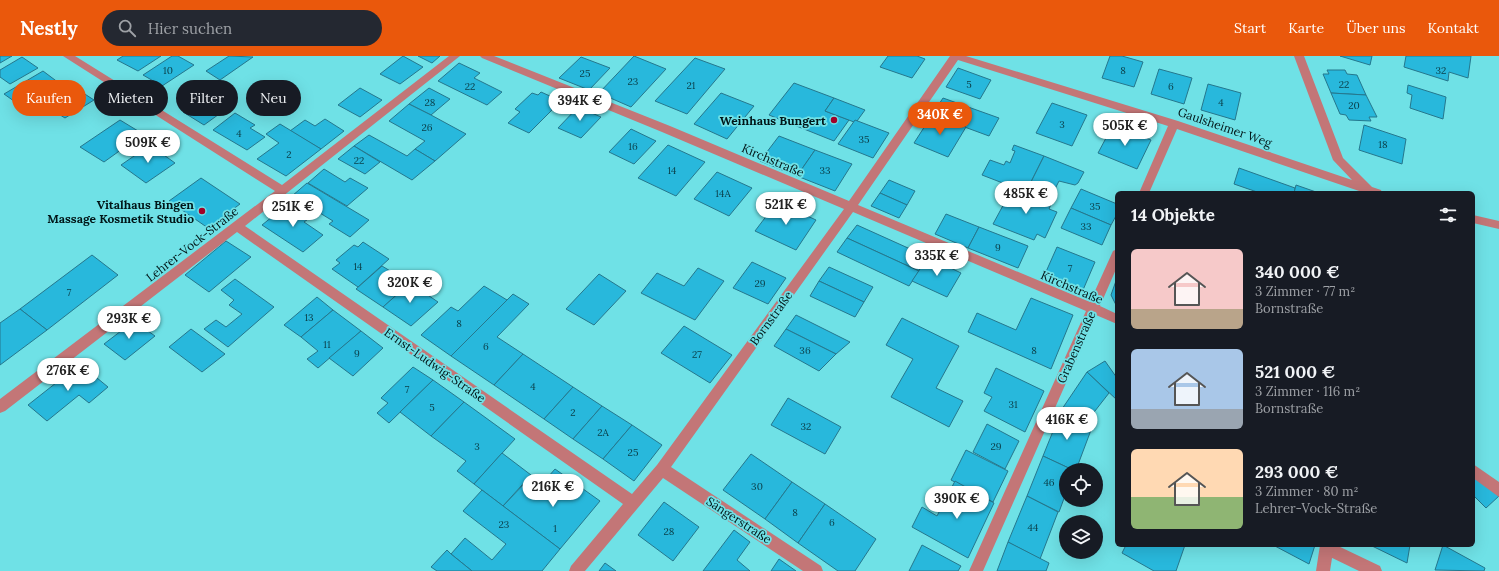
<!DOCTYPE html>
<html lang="de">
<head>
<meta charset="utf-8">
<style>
	body { margin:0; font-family:Lora,serif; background:#242831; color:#f1f3f6; height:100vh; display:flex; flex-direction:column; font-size:15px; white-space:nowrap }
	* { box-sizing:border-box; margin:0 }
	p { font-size:13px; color:#9ea1a6 }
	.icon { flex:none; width:22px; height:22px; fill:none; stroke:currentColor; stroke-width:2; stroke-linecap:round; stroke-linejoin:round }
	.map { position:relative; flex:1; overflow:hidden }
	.panel { position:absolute; left:1115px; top:135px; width:360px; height:356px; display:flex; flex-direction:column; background:#171b24; border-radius:6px; box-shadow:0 4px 16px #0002 }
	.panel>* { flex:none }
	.guide { position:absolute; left:12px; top:24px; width:380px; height:36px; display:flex; gap:8px }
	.fabs { position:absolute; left:1059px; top:407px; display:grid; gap:8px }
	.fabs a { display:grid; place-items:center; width:44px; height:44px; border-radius:50%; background:#171b24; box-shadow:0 4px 16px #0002; font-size:20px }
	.price { position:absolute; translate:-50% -34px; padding:0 9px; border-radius:14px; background:#fff; color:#222; font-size:13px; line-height:26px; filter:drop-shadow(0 1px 2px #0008) }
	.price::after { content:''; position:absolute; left:50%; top:24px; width:12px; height:9px; margin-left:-6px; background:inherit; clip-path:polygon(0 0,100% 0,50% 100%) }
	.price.active { background:#ea580c; color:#fff }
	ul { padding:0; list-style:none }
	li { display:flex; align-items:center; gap:12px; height:100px; padding:0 16px }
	li span { display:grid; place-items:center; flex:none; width:112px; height:80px; border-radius:6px; color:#555 }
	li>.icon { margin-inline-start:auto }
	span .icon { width:48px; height:48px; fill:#fffc; stroke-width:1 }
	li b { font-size:17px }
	h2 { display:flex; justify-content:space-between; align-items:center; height:48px; padding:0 16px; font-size:17px }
	.tag { padding:0 14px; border-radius:18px; background:#171b24; box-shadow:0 4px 16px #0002; font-size:14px; line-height:36px }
	.tag.active { background:#ea580c; color:#fff }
	header { display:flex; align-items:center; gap:24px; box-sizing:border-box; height:56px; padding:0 20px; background:#ea580c; color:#fff }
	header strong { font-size:19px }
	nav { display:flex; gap:22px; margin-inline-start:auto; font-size:14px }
	.search { width:280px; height:36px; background:#242831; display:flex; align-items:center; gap:10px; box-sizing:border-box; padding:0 14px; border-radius:22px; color:#9ea1a6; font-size:15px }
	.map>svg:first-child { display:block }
	.building { fill:#28b8dc; stroke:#25778d }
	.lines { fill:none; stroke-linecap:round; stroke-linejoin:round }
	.lane { fill:#c37677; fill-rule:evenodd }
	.street { fill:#c37677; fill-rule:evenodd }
	.poi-dot { fill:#a20228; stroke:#6fe1e6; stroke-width:1.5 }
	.labels { text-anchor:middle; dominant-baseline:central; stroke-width:3.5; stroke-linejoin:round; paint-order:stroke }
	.number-label { font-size:10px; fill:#0a3e48 }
	.poi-label { font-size:12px; font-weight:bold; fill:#001517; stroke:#6fe1e6; text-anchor:end }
	.street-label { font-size:12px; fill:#001517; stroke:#6fe1e6 }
</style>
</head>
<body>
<header>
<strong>Nestly</strong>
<div class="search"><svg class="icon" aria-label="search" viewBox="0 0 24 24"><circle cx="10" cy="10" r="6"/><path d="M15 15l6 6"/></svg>Hier suchen</div>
<nav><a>Start</a><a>Karte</a><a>Über uns</a><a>Kontakt</a></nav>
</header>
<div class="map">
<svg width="1499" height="515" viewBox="0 0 1499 515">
	<rect width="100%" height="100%" fill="#6fe1e6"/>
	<!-- building -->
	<g class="building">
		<polygon points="0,0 12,0 0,7"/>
		<polygon points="123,0 161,0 138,15 117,4"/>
		<polygon points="172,0 178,0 194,9 162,30 143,19"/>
		<polygon points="229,0 253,1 220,24 206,15"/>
		<polygon points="403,0 423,11 400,28 380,18"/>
		<polygon points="418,0 440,0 432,7"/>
		<polygon points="634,0 666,13 631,51 599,37"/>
		<polygon points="888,0 917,0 925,3 912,22 880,11"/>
		<polygon points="1110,0 1122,0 1143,6 1134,31 1102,22"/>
		<polygon points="1340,0 1372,0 1370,9"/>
		<polygon points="1406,0 1471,0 1468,22 1449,16 1448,25 1404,11"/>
		<polygon points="22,1 38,12 10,28 0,21 0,14"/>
		<polygon points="581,1 610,12 589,34 559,22"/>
		<polygon points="695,2 725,13 687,58 655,45"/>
		<polygon points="459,7 480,17 474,22 502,36 487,49 438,25"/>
		<polygon points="958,12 991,24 980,43 946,31"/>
		<polygon points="1159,13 1192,22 1184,48 1151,38"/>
		<polygon points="1327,14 1345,14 1347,18 1357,19 1366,39 1331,37 1323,18 1329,18"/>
		<polygon points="43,15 59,27 21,50 4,38"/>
		<polygon points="794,27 834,42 825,55 849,64 834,85 769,59"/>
		<polygon points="1208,28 1241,37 1235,64 1201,54"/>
		<polygon points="1408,29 1446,41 1443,63 1410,52 1412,39 1407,37"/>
		<polygon points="360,32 382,44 360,61 338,49"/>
		<polygon points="429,32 450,43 431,59 409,48"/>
		<polygon points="77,33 94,44 65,62 49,52"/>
		<polygon points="212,36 233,48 204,69 183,56"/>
		<polygon points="541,36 561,45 529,77 508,67 520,56 515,53 532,37 538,39"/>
		<polygon points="721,37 754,50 727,83 694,68"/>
		<polygon points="1331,37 1366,39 1377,61 1369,61 1371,65 1349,64 1346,59 1340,58"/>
		<polygon points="834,42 865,54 857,65 854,66 825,55"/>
		<polygon points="943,42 999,62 989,80 932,59"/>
		<polygon points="1052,47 1087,59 1072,90 1036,77"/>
		<polygon points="409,48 431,59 466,78 435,105 415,93 425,85 389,65"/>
		<polygon points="578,51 601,61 581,82 558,72"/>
		<polygon points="235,57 255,69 250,72 265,81 247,94 213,74"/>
		<polygon points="932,59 966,71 948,101 914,87"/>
		<polygon points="325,63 344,75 321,93 290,75 305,64 315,70"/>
		<polygon points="120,64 143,78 104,106 80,91"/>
		<polygon points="855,64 889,77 873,102 838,88"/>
		<polygon points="280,68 321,93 286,120 257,103 279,87 266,78"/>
		<polygon points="1113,69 1151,84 1137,113 1098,97"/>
		<polygon points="1364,69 1406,83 1402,108 1359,94"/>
		<polygon points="631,73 656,85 634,108 609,96"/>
		<polygon points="369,79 407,100 415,93 435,105 412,124 354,90"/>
		<polygon points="779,80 815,94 797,120 760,105"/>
		<polygon points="150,89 175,107 146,127 121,109"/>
		<polygon points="668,89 705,106 676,140 638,122"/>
		<polygon points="1014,89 1044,100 1026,136 982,119 990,104 1004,109 1006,105 1010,107 1015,95 1012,94"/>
		<polygon points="354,90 380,106 365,118 338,103"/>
		<polygon points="815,94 852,108 835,135 797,120"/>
		<polygon points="1044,100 1084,116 1078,127 1075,129 1059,125 1049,145 1026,136"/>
		<polygon points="1239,112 1295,132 1294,137 1260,137 1234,128"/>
		<polygon points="324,113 345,126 350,122 368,132 347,150 308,127"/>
		<polygon points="717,116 752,132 729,160 694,143"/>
		<polygon points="201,122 240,148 208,172 169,145"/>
		<polygon points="889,124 915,135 907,149 880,137"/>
		<polygon points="307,127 369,164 350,181 329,168 333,165 292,140"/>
		<polygon points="1296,129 1319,137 1294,137"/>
		<polygon points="1013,131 1052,146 1049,153 1057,156 1045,182 1037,178 1034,184 993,168"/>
		<polygon points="1081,133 1117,148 1117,158 1111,169 1071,152"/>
		<polygon points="880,137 907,149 899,162 871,150"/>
		<polygon points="777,146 816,164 796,194 755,175"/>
		<polygon points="288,148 311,161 304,166 323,179 303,196 262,169"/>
		<polygon points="1071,152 1111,169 1102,189 1061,172"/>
		<polygon points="946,158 979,171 968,192 935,178"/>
		<polygon points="857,169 928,201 919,215 847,182"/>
		<polygon points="979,171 1028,190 1018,212 968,192"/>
		<polygon points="847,182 919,215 909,230 837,196"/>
		<polygon points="226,185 251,201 209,236 185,219"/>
		<polygon points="363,186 389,203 358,231 332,213 340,207 336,204 354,189 358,191"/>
		<polygon points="1057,191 1095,206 1083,234 1045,218"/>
		<polygon points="92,199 118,219 47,274 20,253"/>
		<polygon points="928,201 961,217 947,241 912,225"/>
		<polygon points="752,206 786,222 768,248 733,232"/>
		<polygon points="382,210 410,227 383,251 356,233"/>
		<polygon points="829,211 873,231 864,246 819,225"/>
		<polygon points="698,212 724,225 695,264 641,237 657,217 684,230"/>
		<polygon points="599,218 626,235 594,269 566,253"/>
		<polygon points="1117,222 1117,251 1111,239"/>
		<polygon points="235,223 274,251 228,291 204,273 216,264 226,271 242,258 229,249 234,244 221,234"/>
		<polygon points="819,225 864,246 855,261 810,240"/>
		<polygon points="410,227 438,246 411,270 383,251"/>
		<polygon points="484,230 507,244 451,300 421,279 451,251 458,255"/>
		<polygon points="513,238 529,248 497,281 523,298 494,329 451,300"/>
		<polygon points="317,241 333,254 301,281 284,269"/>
		<polygon points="1031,242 1073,259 1051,313 968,276 977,257 1016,274"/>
		<polygon points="20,253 47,274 0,309 0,267"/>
		<polygon points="333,254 361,275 318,312 307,303 318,295 301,281"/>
		<polygon points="796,259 850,286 836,298 786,273"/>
		<polygon points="902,262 959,290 936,332 963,345 949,371 891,341 913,303 886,289"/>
		<polygon points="134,265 155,280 125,304 104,288"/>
		<polygon points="684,270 732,299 710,327 661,297"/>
		<polygon points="191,273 225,298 202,316 169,291"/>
		<polygon points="786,273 836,298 819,315 774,290"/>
		<polygon points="361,275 383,292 353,320 329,302"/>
		<polygon points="523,298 573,331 544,363 494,329"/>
		<polygon points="1105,305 1117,322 1117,344 1087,316"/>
		<polygon points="80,308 108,331 89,347 79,339 47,365 28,349"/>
		<polygon points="413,311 433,324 389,367 377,357 388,347 381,342"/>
		<polygon points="996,312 1044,335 1025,376 984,355 992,341 984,337"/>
		<polygon points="1087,316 1109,337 1084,369 1062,353"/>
		<polygon points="433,324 464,346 431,380 400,356"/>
		<polygon points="573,331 602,350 573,383 544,363"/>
		<polygon points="788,342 841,371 825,398 771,369"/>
		<polygon points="464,346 515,383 474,428 457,415 466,405 431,380"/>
		<polygon points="602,350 632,369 603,403 573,383"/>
		<polygon points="1062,353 1091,374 1076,414 1073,414 1043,400"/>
		<polygon points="987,368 1019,385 1005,413 973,396"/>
		<polygon points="632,369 662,389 634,425 603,403"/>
		<polygon points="966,394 1008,415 993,446 951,424"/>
		<polygon points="502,397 531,419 503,450 474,428"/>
		<polygon points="751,398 792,426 765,463 723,434"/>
		<polygon points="1043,400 1073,414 1066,414 1066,437 1059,456 1027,440"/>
		<polygon points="555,413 600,445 560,493 503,450 524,428 535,436"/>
		<polygon points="1473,420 1499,440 1486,452 1473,439"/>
		<polygon points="955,425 994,447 968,502 912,471 922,451 937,460"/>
		<polygon points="792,426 825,448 798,487 765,463"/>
		<polygon points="482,434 560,493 542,515 472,515 451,498 465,482 492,504 506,488 463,455"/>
		<polygon points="1027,440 1058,456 1040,503 1008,486"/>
		<polygon points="664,446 699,471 673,505 638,479"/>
		<polygon points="825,448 876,483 855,515 838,515 798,487"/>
		<polygon points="734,474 750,486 737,504 750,515 703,515"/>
		<polygon points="1008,486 1049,507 1046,515 997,515"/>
		<polygon points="922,489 961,510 958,515 909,515"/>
		<polygon points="1126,489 1185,489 1176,515 1154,515 1122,497"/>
		<polygon points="1273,489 1315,489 1309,508"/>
		<polygon points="1370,489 1410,489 1407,507"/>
		<polygon points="1443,489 1485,512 1484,515 1435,514"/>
		<polygon points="447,494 451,498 472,515 437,515 431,511"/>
		<polygon points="779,503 796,515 771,515"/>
		<polygon points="605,507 616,515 599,515"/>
	</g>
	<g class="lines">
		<!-- lane -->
		<polygon class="lane" points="1321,489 1336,489 1380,510 1382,515 1359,515 1322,497 1320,492"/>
		<!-- street -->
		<g class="street">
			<polygon points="63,0 75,0 282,129 449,0 460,0 245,170 632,438 657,409 844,153 662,76 482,2 480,0 494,0 670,70 849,145 950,0 966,0 1178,65 1352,124 1333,104 1294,0 1304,0 1343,102 1372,131 1381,134 1382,137 1365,137 1177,73 1149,137 1139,137 1168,70 958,4 858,149 1090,246 1113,195 1117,193 1117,211 1100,250 1117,258 1117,268 1096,259 983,515 969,515 1086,255 853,156 671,411 821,510 823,515 803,515 663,422 585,515 569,515 571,510 623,448 237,176 5,355 0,357 0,343 275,135"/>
			<polygon points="1473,159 1499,165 1499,173 1473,167"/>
			<polygon points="1473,408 1499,426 1499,441 1473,422"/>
			<polygon points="1320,489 1334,489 1330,515 1316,515"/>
		</g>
	</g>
	<!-- markers -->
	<g class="poi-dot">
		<circle cx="834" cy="64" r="4"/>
		<circle cx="202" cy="155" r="4"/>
	</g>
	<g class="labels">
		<!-- number labels -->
		<g class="number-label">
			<text x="168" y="14">10</text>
			<text x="1123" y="14">8</text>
			<text x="1441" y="14">32</text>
			<text x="585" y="17">25</text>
			<text x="633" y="25">23</text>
			<text x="969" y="28">5</text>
			<text x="1344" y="28">22</text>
			<text x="691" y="29">21</text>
			<text x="470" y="30">22</text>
			<text x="1171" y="30">6</text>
			<text x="430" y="46">28</text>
			<text x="1221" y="46">4</text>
			<text x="1354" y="49">20</text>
			<text x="1062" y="68">3</text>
			<text x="427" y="71">26</text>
			<text x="239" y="77">4</text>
			<text x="864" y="83">35</text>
			<text x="1383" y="88">18</text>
			<text x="633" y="90">16</text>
			<text x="289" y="98">2</text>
			<text x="359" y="104">22</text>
			<text x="672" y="114">14</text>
			<text x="825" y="114">33</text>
			<text x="723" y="137">14A</text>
			<text x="1095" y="150">35</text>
			<text x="1086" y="170">33</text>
			<text x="998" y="191">9</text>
			<text x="358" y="210">14</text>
			<text x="1070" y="212">7</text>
			<text x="760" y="227">29</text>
			<text x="69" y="236">7</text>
			<text x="309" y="261">13</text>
			<text x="459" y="267">8</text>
			<text x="327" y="288">11</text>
			<text x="486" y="290">6</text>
			<text x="805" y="294">36</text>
			<text x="1034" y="294">8</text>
			<text x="357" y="297">9</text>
			<text x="697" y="298">27</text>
			<text x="533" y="330">4</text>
			<text x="407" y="333">7</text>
			<text x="1013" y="348">31</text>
			<text x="432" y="351">5</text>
			<text x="573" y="356">2</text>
			<text x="806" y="370">32</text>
			<text x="603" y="376">2A</text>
			<text x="477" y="390">3</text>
			<text x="996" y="390">29</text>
			<text x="633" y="396">25</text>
			<text x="1049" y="426">46</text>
			<text x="757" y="430">30</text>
			<text x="795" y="456">8</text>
			<text x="832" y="466">6</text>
			<text x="504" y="468">23</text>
			<text x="1033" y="471">44</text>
			<text x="555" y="472">1</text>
			<text x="669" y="475">28</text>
		</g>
		<!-- poi labels -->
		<g class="poi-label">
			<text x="826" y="64">Weinhaus Bungert</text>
			<text x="194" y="148">Vitalhaus Bingen<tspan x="194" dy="14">Massage Kosmetik Studio</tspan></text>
		</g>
		<!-- street labels -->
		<g class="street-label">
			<text transform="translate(1225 71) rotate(19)">Gaulsheimer Weg</text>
			<text transform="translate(773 104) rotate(23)">Kirchstraße</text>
			<text transform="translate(192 188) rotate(-38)">Lehrer-Vock-Straße</text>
			<text transform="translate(1072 231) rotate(23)">Kirchstraße</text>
			<text transform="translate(771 262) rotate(-54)">Bornstraße</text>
			<text transform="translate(1076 291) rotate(-66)">Grabenstraße</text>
			<text transform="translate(435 309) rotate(35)">Ernst-Ludwig-Straße</text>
			<text transform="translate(739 464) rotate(33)">Sängerstraße</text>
		</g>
	</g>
</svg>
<div class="fabs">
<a><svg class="icon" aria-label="locate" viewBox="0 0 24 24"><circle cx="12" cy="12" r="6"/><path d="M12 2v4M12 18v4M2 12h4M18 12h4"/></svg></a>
<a><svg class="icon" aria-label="layers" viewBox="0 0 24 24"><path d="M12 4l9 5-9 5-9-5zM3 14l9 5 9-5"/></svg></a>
</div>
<b class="price" style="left:580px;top:66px">394K €</b>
<b class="price active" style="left:940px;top:80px">340K €</b>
<b class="price" style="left:1125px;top:91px">505K €</b>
<b class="price" style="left:148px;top:108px">509K €</b>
<b class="price" style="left:1026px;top:159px">485K €</b>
<b class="price" style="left:786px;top:170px">521K €</b>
<b class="price" style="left:293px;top:172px">251K €</b>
<b class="price" style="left:937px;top:221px">335K €</b>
<b class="price" style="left:410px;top:248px">320K €</b>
<b class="price" style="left:129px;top:284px">293K €</b>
<b class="price" style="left:68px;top:336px">276K €</b>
<b class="price" style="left:1067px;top:385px">416K €</b>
<b class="price" style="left:553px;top:452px">216K €</b>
<b class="price" style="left:957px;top:464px">390K €</b>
<div class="guide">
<a class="tag active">Kaufen</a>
<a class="tag">Mieten</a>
<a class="tag">Filter</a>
<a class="tag">Neu</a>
</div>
<section class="panel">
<h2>14 Objekte<svg class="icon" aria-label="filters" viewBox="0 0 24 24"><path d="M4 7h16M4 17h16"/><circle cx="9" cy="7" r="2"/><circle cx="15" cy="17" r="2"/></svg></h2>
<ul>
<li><span style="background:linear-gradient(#f6c9c9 75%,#b9a48a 0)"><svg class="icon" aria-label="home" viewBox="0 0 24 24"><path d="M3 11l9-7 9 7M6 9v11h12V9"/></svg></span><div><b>340 000 €</b><p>3 Zimmer · 77 m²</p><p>Bornstraße</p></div></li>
<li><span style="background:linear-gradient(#a9c7e8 75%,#9aa5b1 0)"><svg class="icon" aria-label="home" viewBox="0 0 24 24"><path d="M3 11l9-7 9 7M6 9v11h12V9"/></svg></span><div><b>521 000 €</b><p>3 Zimmer · 116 m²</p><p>Bornstraße</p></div></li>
<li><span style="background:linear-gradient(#ffd9b3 60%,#8fb573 0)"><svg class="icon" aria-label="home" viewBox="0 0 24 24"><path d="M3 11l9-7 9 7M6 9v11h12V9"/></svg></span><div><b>293 000 €</b><p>3 Zimmer · 80 m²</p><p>Lehrer-Vock-Straße</p></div></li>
</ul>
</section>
</div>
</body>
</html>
